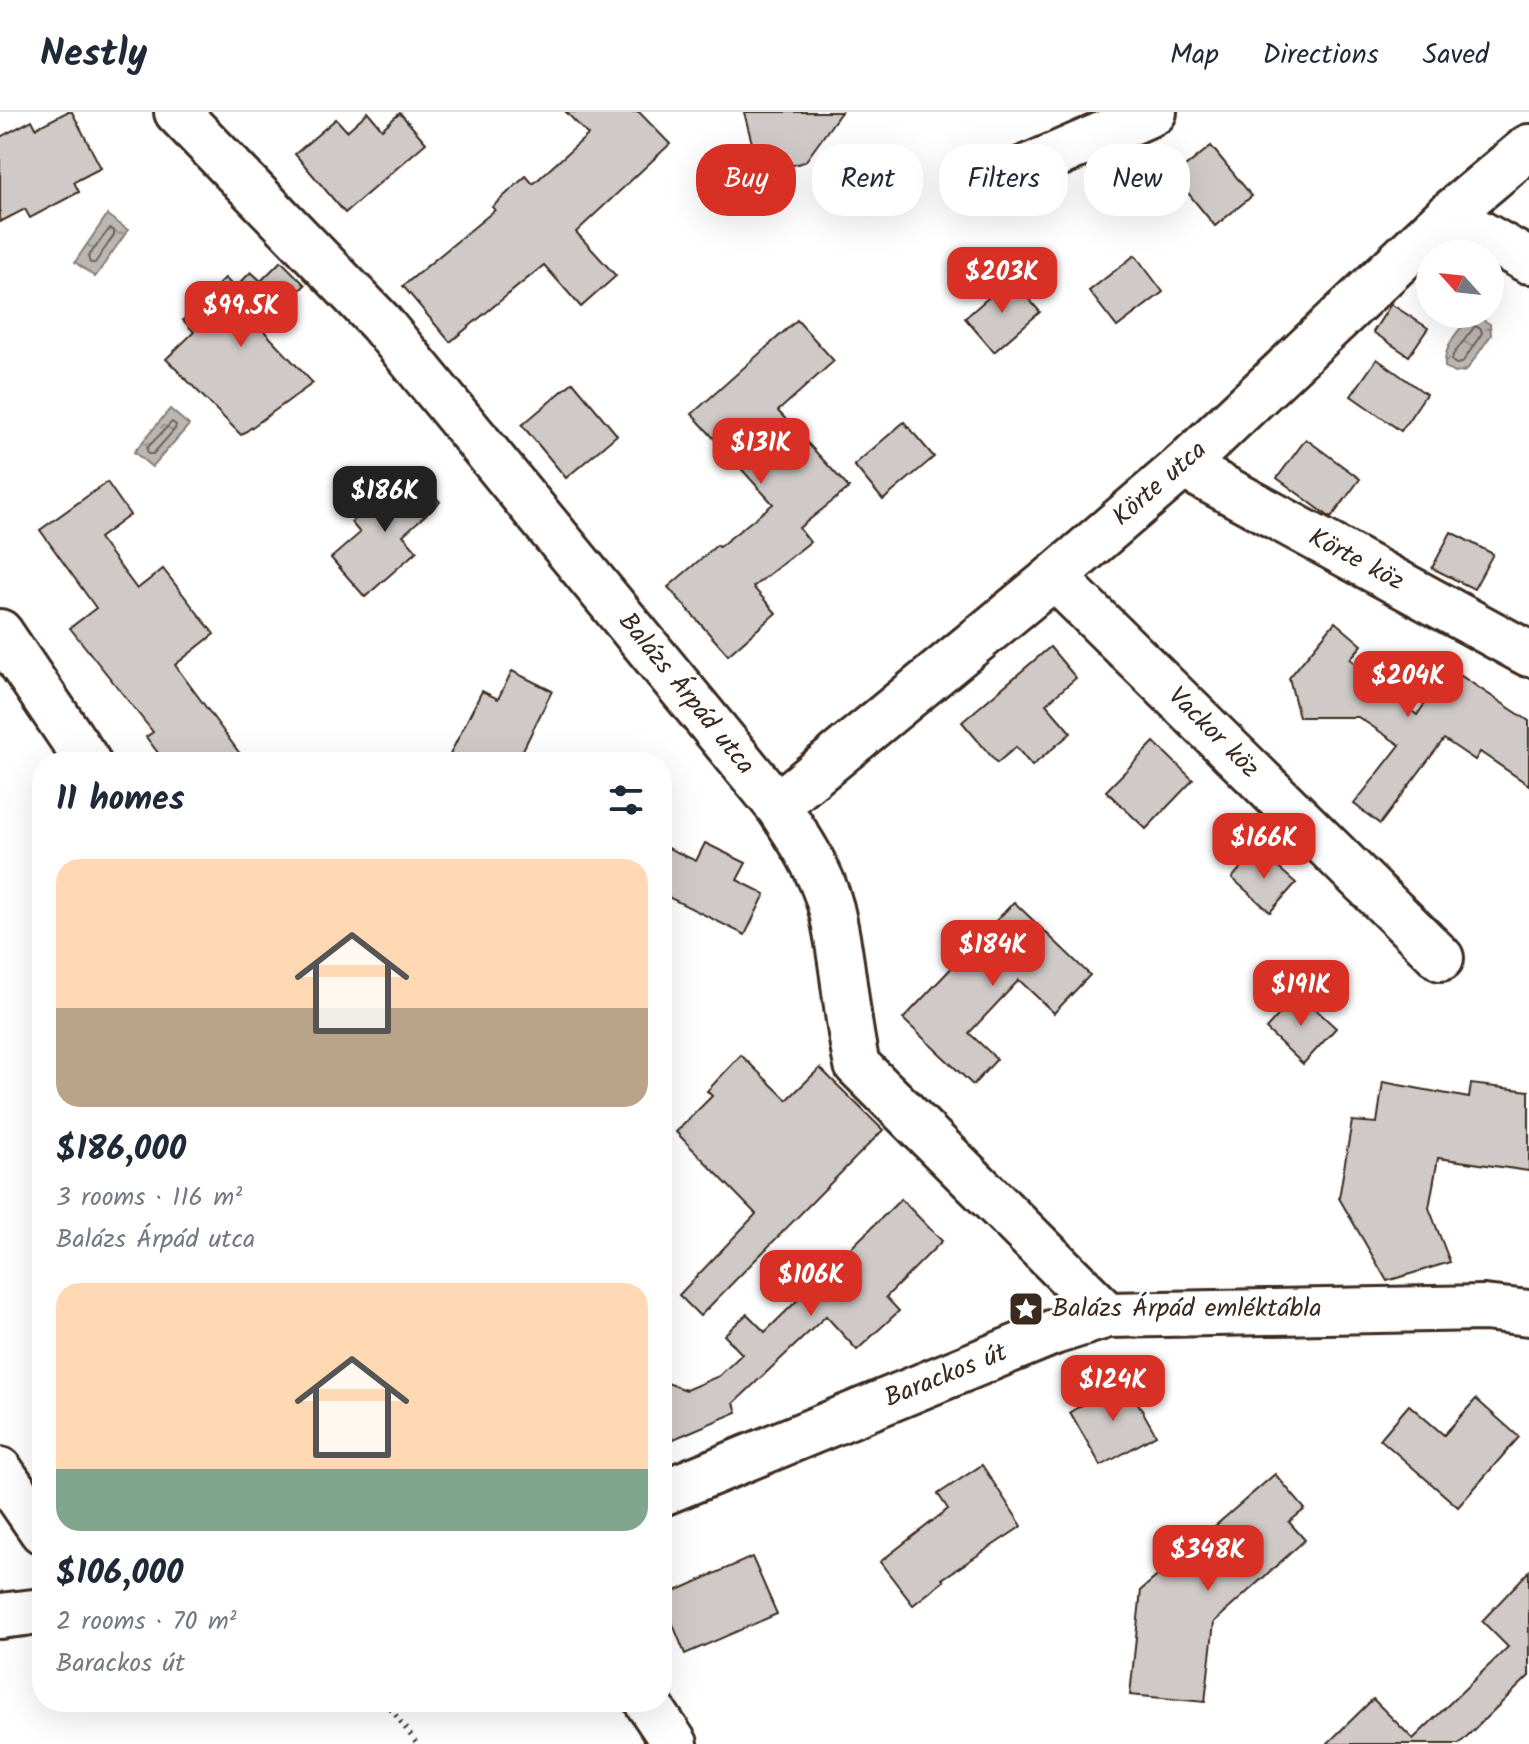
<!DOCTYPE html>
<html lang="en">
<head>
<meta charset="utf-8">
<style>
	body { margin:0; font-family:Kalam,sans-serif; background:#f2f2f3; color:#1f2937; height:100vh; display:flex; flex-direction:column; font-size:30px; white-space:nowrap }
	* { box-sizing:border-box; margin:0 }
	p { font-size:26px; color:#747a83 }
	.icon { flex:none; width:44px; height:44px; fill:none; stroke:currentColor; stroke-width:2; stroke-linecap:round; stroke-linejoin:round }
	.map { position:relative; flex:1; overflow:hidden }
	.panel { position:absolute; left:32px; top:640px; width:640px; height:960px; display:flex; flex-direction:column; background:#fff; border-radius:32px; box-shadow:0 8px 32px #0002 }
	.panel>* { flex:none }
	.hud { position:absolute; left:696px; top:32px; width:712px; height:72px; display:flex; gap:16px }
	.needle { width:52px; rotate:297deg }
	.tools { position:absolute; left:1416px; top:128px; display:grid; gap:16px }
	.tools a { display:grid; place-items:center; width:88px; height:88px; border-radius:50%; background:#fff; box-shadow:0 8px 32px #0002; font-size:40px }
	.price { position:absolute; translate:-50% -68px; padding:0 18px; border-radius:16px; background:#d93025; color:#fff; font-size:26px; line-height:52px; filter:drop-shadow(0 2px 4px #0008) }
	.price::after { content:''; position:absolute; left:50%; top:48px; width:24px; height:18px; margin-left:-12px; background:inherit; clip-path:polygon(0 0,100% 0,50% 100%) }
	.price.selected { background:#222; color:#fff }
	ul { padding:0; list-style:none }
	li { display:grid; align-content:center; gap:16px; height:424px; padding:0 24px }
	li span { display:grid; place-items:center; height:248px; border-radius:24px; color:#555 }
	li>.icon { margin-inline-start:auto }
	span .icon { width:144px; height:144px; fill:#fffc; stroke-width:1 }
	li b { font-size:34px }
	h2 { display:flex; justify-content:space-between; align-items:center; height:96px; padding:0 24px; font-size:34px }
	.pill { padding:0 28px; border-radius:32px; background:#fff; box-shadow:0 8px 32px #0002; font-size:28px; line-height:72px }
	.pill.selected { background:#d93025; color:#fff }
	header { display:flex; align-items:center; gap:48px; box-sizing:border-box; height:112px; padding:0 40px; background:#fff; border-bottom:2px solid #e0e1e3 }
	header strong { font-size:38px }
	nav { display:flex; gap:44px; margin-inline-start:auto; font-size:28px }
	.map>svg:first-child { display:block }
	.water { fill:url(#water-ripples); stroke:#887e77; stroke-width:2 }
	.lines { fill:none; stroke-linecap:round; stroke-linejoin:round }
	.shore { stroke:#6f625a; stroke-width:2 }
	.building { fill:#cfcac7; stroke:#3b2a1e; stroke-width:2 }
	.minor-casing { stroke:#3b2a1e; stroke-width:50 }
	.tertiary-casing { stroke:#3b2a1e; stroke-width:50 }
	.path { stroke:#3b2a1e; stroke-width:5; stroke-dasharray:2 6; stroke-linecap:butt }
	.minor { stroke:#fff; stroke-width:44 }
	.tertiary { stroke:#fff; stroke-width:44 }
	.labels { text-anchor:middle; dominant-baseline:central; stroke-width:6; stroke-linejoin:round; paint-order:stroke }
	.street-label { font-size:26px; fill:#3b2a1e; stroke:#fff }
	.poi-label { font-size:26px; fill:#3b2a1e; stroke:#fff; text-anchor:start }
</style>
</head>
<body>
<header>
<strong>Nestly</strong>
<nav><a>Map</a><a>Directions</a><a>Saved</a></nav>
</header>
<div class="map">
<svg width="1529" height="1632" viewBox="0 0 1529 1632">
	<defs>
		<pattern id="water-ripples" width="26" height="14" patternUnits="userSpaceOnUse" patternTransform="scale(2)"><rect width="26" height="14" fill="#bcb6b3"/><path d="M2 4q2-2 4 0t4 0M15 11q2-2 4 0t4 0" fill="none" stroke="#9a9491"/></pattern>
	</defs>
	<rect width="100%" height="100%" fill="#fff"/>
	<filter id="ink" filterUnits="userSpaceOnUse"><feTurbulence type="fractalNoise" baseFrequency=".0125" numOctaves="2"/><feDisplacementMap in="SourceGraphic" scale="16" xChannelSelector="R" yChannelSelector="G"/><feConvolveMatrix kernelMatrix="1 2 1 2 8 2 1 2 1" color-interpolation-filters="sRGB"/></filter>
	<g filter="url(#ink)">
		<!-- water -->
		<g class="water">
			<polygon points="107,103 128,118 95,165 75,150"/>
			<path d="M1478,205L1490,212L1491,223L1466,259L1455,261L1445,255C1443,236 1459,211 1478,205Z"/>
			<polygon points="170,297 189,313 152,355 134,340"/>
		</g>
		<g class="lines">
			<!-- shore -->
			<g class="shore">
				<polygon points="110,116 114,119 114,123 95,151 90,151 88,145"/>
				<polygon points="1475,214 1481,217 1482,221 1462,251 1456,252 1452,249 1453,243"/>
				<polygon points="172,310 176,313 175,317 153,342 148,342 147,336"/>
			</g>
		</g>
		<!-- building -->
		<g class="building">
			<polygon points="67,0 72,0 101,56 74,70 79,80 30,106 25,97 0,110 0,25 32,8 36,16"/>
			<polygon points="368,0 382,17 400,1 426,31 345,101 295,42 336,7 347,19"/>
			<polygon points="566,0 639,0 670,32 576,120 616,164 581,195 544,153 450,230 403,174 495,98 492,95 526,64 533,72 588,23"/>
			<polygon points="744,0 841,0 805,50 760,62"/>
			<polygon points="1211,34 1252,84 1215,114 1174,64"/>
			<polygon points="1135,143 1163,180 1117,215 1089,179"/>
			<polygon points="281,149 305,173 261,216 313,271 241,323 166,247 194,220 183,208 225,166 235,176 251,160 261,169"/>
			<polygon points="1011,166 1040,200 994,240 965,206"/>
			<polygon points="1391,192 1428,216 1409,244 1373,220"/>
			<polygon points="797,208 834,249 778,299 849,376 799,416 810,430 753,475 776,501 728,543 668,475 717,433 719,435 773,392 692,302"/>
			<polygon points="1377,247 1426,282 1401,319 1351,284"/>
			<polygon points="573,270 617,323 566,366 522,313"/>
			<polygon points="904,310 934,345 883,388 854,353"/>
			<polygon points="1306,327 1360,367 1331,406 1277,366"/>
			<polygon points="406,361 413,369 418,365 440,390 403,423 417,439 365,485 331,446 360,421 351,410"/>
			<polygon points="107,370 130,403 99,426 137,477 163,457 214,522 175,553 246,650 165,650 146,625 153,620 70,516 96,496 40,418"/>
			<polygon points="1451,420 1493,442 1474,477 1432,456"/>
			<polygon points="1335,510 1362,533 1350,547 1417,603 1449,556 1529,609 1529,673 1480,640 1475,648 1444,627 1380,712 1354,692 1400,633 1358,605 1299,605 1289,566"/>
			<polygon points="1050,535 1076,566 1046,592 1071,621 1032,654 1016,635 997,651 962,610"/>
			<polygon points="512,559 552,579 517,650 446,650 482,579 498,587"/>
			<polygon points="1154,630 1193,668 1146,717 1106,679"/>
			<polygon points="705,731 746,751 737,768 765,782 745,823 662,782 662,733 696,749"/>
			<polygon points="1257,737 1296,771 1270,800 1232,766"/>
			<polygon points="1014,790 1090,863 1054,901 1019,868 969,921 997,947 973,973 903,907"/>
			<polygon points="1298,881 1336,916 1303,952 1266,917"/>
			<polygon points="741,943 787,988 820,956 883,1018 700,1204 679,1183 756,1102 676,1020 712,984 707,979"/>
			<polygon points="1383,970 1469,986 1471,972 1529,979 1529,1059 1438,1046 1429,1096 1450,1150 1387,1169 1339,1086 1352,1009 1377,1011"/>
			<polygon points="901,1087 942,1129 886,1185 899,1199 857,1238 826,1204 734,1291 737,1300 662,1332 662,1269 686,1278 719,1264 742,1242 724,1223 747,1202 765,1220"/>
			<polygon points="1125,1268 1156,1323 1101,1354 1070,1300"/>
			<polygon points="1476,1287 1519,1325 1458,1395 1380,1327 1409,1293 1444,1323"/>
			<polygon points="982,1353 1022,1414 942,1467 944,1469 913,1493 880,1450 948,1397 938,1382"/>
			<polygon points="1275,1362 1305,1397 1289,1410 1305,1428 1214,1510 1205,1590 1130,1583 1141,1478"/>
			<polygon points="752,1445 777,1502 685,1542 662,1485"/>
			<polygon points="1529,1459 1529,1564 1459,1632 1327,1632 1373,1587 1413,1627 1508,1535 1482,1509"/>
		</g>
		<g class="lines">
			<defs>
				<g id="minor">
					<path d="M177,0L380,210L777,693C798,724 821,758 831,796C844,848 845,901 857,953L1108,1203"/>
					<polyline points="1001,67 1154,0"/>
					<polyline points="1448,103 1529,149"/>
					<polyline points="1183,354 1529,542"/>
					<polyline points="1054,465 1441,846"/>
					<polyline points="0,520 88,650"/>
					<polyline points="777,693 1054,465 1183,354 1448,103 1529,35"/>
					<polyline points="0,1358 42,1419"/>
					<polyline points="647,1590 675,1632"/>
				</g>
				<g id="tertiary">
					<polyline points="662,1381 1054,1220 1108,1203 1484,1196 1529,1201"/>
					<polyline points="0,1504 42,1499"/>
				</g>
			</defs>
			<!-- minor casing -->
			<use href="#minor" class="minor-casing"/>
			<!-- tertiary casing -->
			<use href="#tertiary" class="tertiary-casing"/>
			<!-- path -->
			<polyline class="path" points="386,1590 417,1632"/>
			<!-- minor -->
			<use href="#minor" class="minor"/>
			<!-- tertiary -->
			<use href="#tertiary" class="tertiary"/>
		</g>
	</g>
	<!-- icons -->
	<defs>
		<symbol id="sight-square" viewBox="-11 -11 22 22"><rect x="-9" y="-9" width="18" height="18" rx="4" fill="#3b2a1e" stroke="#fff"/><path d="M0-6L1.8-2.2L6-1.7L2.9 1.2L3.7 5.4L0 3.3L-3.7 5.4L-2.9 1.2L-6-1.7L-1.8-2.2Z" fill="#fff"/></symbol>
	</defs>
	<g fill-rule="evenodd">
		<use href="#sight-square" x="1006" y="1177" width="40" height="40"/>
	</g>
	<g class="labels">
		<!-- street labels -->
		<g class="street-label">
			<text transform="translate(1160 372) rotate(-41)">Körte utca</text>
			<text transform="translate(1356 448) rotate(28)">Körte köz</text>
			<text transform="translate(686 582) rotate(51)">Balázs Árpád utca</text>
			<text transform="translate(1213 621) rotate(45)">Vackor köz</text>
			<text transform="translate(946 1264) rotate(-22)">Barackos út</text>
		</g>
		<!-- poi labels -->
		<g class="poi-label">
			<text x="1052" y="1197">Balázs Árpád emléktábla</text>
		</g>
	</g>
</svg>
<div class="tools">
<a><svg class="needle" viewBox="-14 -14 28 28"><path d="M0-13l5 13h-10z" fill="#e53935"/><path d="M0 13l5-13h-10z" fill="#747a83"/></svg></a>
</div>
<b class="price" style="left:1002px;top:203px">$203K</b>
<b class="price" style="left:241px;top:237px">$99.5K</b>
<b class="price" style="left:761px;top:374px">$131K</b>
<b class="price selected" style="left:385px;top:422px">$186K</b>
<b class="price" style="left:1408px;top:607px">$204K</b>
<b class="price" style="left:1264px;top:769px">$166K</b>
<b class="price" style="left:993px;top:876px">$184K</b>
<b class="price" style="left:1301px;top:916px">$191K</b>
<b class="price" style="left:811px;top:1206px">$106K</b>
<b class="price" style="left:1113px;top:1311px">$124K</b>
<b class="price" style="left:1208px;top:1481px">$348K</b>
<div class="hud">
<a class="pill selected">Buy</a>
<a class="pill">Rent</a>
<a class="pill">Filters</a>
<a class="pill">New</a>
</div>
<section class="panel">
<h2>11 homes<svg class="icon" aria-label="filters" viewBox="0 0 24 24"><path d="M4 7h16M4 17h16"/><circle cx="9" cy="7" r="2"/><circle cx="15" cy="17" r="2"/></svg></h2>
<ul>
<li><span style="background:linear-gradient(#ffd9b3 60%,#b9a48a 0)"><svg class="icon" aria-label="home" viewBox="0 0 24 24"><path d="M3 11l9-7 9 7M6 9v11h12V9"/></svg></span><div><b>$186,000</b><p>3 rooms · 116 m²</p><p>Balázs Árpád utca</p></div></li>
<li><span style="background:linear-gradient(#ffd9b3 75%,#7fa58c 0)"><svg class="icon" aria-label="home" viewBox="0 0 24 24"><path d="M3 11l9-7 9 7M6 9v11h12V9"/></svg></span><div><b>$106,000</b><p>2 rooms · 70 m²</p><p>Barackos út</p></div></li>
</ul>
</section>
</div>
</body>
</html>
